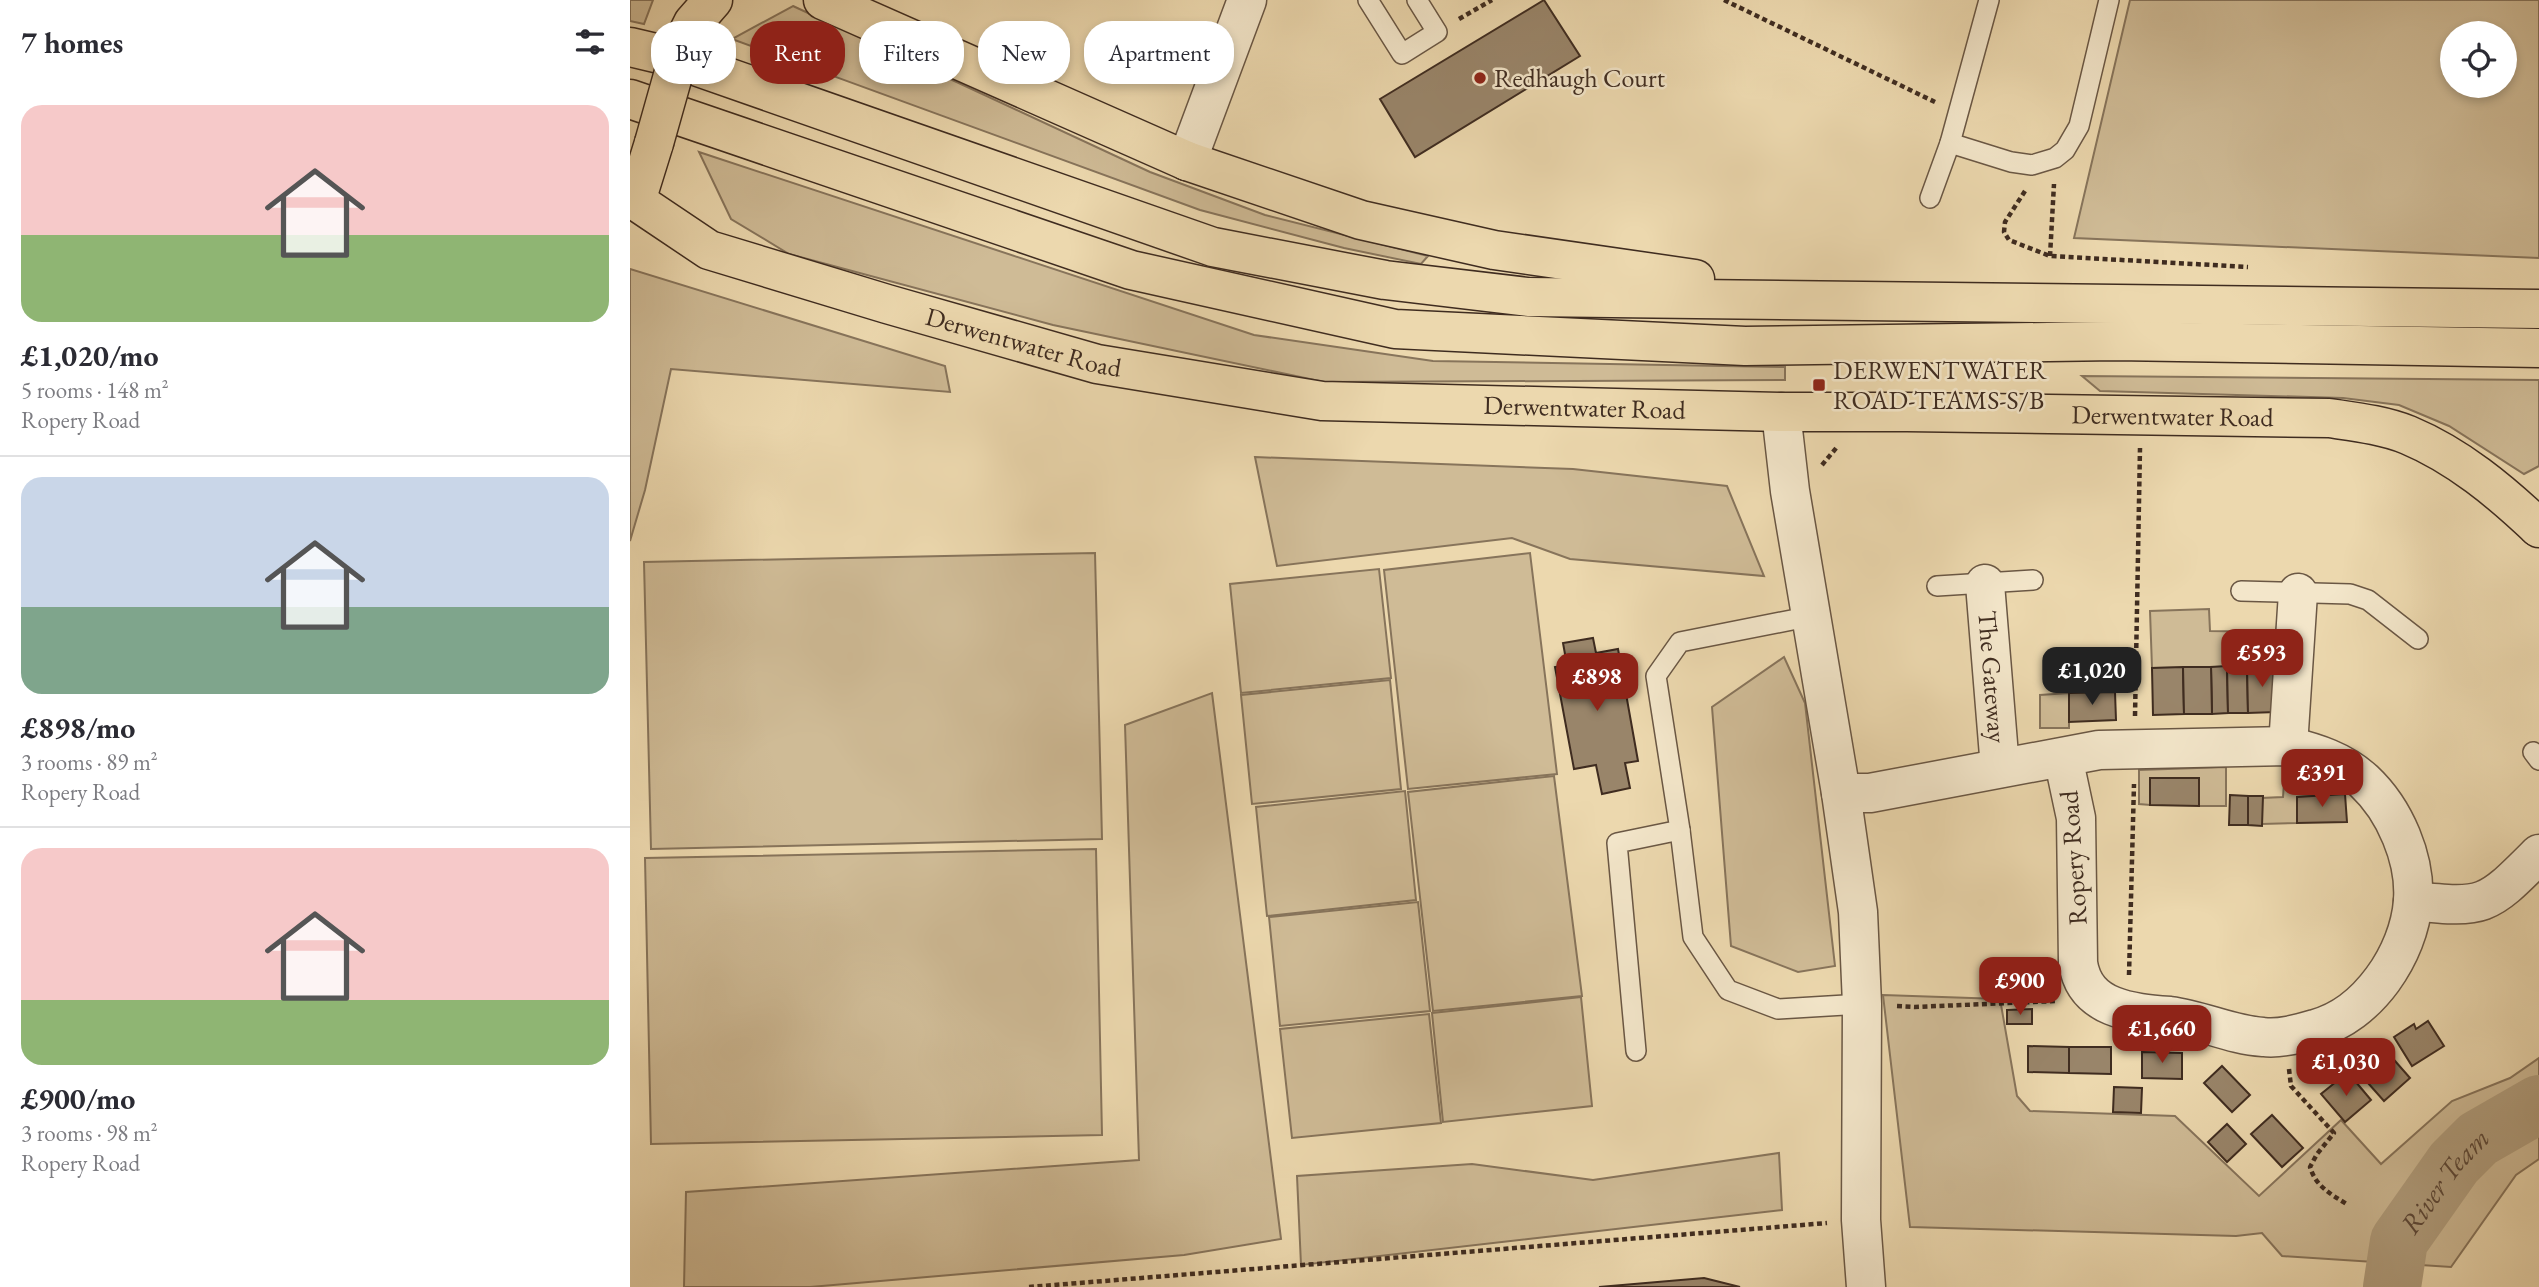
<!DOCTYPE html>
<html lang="en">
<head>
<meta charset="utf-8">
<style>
	body { margin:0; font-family:"EB Garamond",serif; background:#f7f7f7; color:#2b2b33; height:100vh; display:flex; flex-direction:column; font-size:26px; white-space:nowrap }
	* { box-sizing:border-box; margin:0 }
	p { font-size:23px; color:#7c7c81 }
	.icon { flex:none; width:38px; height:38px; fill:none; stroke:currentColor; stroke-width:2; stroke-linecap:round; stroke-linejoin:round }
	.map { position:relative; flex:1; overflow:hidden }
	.details { display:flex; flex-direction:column; background:#fff; width:630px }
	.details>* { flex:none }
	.banner { position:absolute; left:21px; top:21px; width:665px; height:63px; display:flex; gap:14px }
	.buttons { position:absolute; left:1810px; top:21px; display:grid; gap:14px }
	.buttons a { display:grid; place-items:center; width:77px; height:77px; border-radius:50%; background:#fff; box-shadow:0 4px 10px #0003; font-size:35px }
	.price { position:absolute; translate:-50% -60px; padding:0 16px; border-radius:14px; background:#8f2418; color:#fff; font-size:23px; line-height:46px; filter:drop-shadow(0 2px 4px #0008) }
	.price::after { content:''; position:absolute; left:50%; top:42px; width:21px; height:16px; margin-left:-10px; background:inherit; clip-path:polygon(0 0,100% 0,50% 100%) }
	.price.selected { background:#222; color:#fff }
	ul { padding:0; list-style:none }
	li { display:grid; align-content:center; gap:14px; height:371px; padding:0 21px }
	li+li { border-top:2px solid #e1e1e2 }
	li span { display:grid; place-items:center; height:217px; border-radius:21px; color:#555 }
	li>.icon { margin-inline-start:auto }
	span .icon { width:126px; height:126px; fill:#fffc; stroke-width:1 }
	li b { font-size:30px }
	h2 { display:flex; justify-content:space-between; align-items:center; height:84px; padding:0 21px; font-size:30px }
	.chip { padding:0 24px; border-radius:28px; background:#fff; box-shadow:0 4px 10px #0003; font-size:24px; line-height:63px }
	.chip.selected { background:#8f2418; color:#fff }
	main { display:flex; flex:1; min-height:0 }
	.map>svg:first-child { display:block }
	.green { fill:#cfbb96; stroke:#87745b; stroke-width:2; fill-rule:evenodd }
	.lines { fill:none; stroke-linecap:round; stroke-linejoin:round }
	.river { stroke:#b19e7e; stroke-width:58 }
	.building { fill:#99856a; stroke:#3f2c20; stroke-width:2 }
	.lane-casing { stroke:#6a5744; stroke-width:22 }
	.street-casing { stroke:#6a5744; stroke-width:41 }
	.primary-casing { stroke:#3f2c20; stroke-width:41 }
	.highway-casing { stroke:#3f2c20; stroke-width:41 }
	.path { stroke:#3f2c20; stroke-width:4.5; stroke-dasharray:5 3.5; stroke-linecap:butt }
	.lane { stroke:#f3e6ca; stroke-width:19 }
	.street { stroke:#f3e6ca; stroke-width:38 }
	.primary { stroke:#ecd8ae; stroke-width:38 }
	.highway { stroke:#ecd8ae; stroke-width:38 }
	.primary-bridge-casing { stroke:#3f2c20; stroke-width:41; stroke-linecap:butt }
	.primary-bridge { stroke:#ecd8ae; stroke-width:38 }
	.poi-dot { fill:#8f2418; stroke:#f3e6ca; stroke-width:2.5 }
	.labels { text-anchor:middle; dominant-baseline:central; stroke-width:5; stroke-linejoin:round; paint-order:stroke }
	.poi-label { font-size:26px; fill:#3f2c20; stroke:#f3e6ca; text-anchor:start }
	.street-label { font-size:26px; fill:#3f2c20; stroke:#f3e6ca }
	.water-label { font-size:28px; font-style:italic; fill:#5c4838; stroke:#f3e6ca }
</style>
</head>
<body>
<main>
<section class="details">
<h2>7 homes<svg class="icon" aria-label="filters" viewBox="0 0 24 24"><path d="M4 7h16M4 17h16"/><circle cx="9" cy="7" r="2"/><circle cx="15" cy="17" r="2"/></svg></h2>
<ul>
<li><span style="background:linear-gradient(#f6c9c9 60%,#8fb573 0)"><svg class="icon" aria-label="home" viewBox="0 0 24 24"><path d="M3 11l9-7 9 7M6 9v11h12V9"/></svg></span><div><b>£1,020/mo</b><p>5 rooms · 148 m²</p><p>Ropery Road</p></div></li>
<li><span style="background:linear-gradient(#c9d6e8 60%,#7fa58c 0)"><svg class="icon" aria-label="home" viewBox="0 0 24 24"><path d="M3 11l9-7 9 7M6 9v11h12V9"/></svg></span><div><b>£898/mo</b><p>3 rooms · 89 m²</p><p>Ropery Road</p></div></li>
<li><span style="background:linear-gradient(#f6c9c9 70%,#8fb573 0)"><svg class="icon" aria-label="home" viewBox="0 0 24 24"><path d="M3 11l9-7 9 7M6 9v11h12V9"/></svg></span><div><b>£900/mo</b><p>3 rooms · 98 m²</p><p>Ropery Road</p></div></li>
</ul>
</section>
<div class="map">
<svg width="1909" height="1287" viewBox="0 0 1909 1287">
	<rect width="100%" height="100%" fill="#ecd8ae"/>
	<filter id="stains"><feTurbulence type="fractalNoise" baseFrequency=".00286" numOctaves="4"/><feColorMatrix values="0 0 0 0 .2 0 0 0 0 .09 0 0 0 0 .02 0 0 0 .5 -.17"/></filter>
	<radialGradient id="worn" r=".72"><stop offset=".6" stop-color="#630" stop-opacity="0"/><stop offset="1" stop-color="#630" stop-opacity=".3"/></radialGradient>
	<!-- green -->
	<g class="green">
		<polygon points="0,0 23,0 14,24 0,21"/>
		<path d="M1500,0H1909V258L1444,238ZM1874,33V86H1822V33Z"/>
		<polygon points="163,6 520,172 635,215 798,256 791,264 714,248 570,210 102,39"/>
		<polygon points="69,152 624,335 803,361 1155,367 1155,380 694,382 423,325 159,254 101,219"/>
		<polygon points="0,269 315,366 320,392 41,369 15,490 0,541"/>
		<polygon points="1452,376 1909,380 1909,466 1894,474 1819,426 1769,405 1713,398 1470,391"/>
		<polygon points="625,457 943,469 1097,486 1134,576 940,559 882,538 647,566"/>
		<polygon points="465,553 472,839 21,849 14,562"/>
		<polygon points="900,553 927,774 778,789 754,570"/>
		<polygon points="749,569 761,678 611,693 600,584"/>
		<polygon points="1579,609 1580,631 1646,632 1646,666 1522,668 1520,611"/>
		<polygon points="1154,657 1175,703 1205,966 1168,972 1101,946 1082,707"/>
		<polygon points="760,680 771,789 622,804 611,695"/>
		<polygon points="582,693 651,1239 554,1255 180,1287 54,1287 56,1192 509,1160 495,725"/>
		<polygon points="1439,693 1439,728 1410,728 1410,695"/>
		<polygon points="1596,767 1596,806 1569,806 1568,778 1521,778 1520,805 1509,804 1509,770"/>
		<polygon points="1655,769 1690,780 1708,794 1667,797 1667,823 1632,824 1631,798 1653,797"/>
		<polygon points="924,776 952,996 803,1011 778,792"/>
		<polygon points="775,791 786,900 637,916 626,807"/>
		<polygon points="466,849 472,1135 21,1144 15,858"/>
		<polygon points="788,902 800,1011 650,1026 639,917"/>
		<polygon points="1253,995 1370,999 1387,1096 1400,1111 1545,1116 1629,1196 1711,1120 1751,1164 1822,1101 1880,1078 1909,1058 1909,1159 1886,1175 1821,1267 1652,1256 1632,1233 1606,1236 1280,1227"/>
		<polygon points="951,997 962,1106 813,1122 802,1013"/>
		<polygon points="799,1014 811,1123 662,1138 650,1029"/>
		<polygon points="1149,1153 1152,1210 671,1265 667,1176 842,1164 963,1180"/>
	</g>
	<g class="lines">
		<!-- river -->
		<path class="river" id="s1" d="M1762,1287L1769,1241L1824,1163L1848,1139L1909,1104"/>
	</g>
	<!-- building -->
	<g class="building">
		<polygon points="914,0 950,56 785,157 750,99"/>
		<polygon points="963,638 966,653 988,649 1008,761 995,763 1000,788 972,794 966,765 944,769 925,667 937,665 933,643"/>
		<polygon points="1597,666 1598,713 1582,714 1581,667"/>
		<polygon points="1597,666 1617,666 1618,713 1598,713"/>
		<polygon points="1617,666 1646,666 1646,712 1618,713"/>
		<polygon points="1553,667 1554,714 1523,715 1522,668"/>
		<polygon points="1553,667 1581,667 1582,714 1554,714"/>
		<polygon points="1485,692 1486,720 1439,722 1439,693"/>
		<polygon points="1520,778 1569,778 1569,806 1520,805"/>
		<polygon points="1715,794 1717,822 1667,823 1667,797"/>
		<polygon points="1600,795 1618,796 1618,825 1599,825"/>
		<polygon points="1618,796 1633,796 1632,826 1618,825"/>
		<polygon points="1402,1009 1402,1024 1377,1024 1377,1010"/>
		<polygon points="1798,1021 1814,1046 1782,1066 1764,1037 1784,1024 1786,1029"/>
		<polygon points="1398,1046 1439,1047 1439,1073 1398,1072"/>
		<polygon points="1439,1047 1481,1047 1481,1074 1439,1073"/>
		<polygon points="1512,1052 1552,1053 1552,1079 1512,1078"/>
		<polygon points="1758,1053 1780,1078 1754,1101 1730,1074 1746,1059 1748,1062"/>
		<polygon points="1592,1066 1620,1095 1602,1112 1574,1083"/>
		<polygon points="1720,1075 1741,1100 1715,1122 1691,1094 1707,1081 1709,1083"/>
		<polygon points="1484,1087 1512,1088 1511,1113 1483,1112"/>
		<polygon points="1642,1115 1673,1148 1652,1167 1621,1134"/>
		<polygon points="1597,1124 1616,1144 1597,1162 1578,1142"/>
		<polygon points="1074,1278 1110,1287 969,1287"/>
	</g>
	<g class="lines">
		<defs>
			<g id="lane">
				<polyline points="738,0 772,54 807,32 787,0"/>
				<polyline points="1320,143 1381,162 1402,165 1425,158 1435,150 1449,126 1479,0"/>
				<polyline points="1300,198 1320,143 1359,0"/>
				<polyline points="1307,586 1403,580"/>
				<polyline points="1611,591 1720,594 1738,600 1788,639"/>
				<polyline points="1903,752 1909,760"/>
				<polyline points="1050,830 1063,937 1098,990 1148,1009 1232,1004"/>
				<polyline points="1006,1051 987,843 1050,830 1026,676 1050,642 1182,616"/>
			</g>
			<g id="street">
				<polyline points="557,161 617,0"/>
				<polyline points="1151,412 1160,491 1211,793 1228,912 1232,1004 1231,1220 1236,1287"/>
				<path id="s2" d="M1355,584L1370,768"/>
				<polyline points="1658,746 1668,593"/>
				<path d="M1211,793H1240L1469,750L1658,746C1686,753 1712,761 1734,781C1765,810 1786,859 1783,901C1779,954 1738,1015 1685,1029C1668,1034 1650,1039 1633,1037C1601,1035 1572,1020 1540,1016C1501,1013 1455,1009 1448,963L1446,818L1433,757"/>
				<path d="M1783,901C1856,909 1857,906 1909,854"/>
			</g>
			<g id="primary">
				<polyline points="193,0 557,161"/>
				<polyline points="51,47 63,23 83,0"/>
				<path id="s3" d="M0,200L6,201L79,250L257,304L467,364L692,401L1151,412H1277L1699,418C1726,422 1753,425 1778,435C1828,456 1870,491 1909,528"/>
				<polyline points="6,201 24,143"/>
			</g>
			<g id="highway">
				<polyline points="0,47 34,55 583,247 755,280 898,297 1909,309"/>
				<polyline points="0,99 501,270 765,329 1115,346 1486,341 1909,348"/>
				<polyline points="557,161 731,220 864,250 1065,279"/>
				<polyline points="1908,527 1909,525"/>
			</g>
		</defs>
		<!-- lane casing -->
		<use href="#lane" class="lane-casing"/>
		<!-- street casing -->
		<use href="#street" class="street-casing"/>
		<!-- primary casing -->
		<use href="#primary" class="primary-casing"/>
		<!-- highway casing -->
		<use href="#highway" class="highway-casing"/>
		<!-- path -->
		<g class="path">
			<polyline points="1094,0 1305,102"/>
			<polyline points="829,19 862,0"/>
			<polyline points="1395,191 1375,222 1374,232 1379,240 1420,256 1618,267"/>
			<polyline points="1420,256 1424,184"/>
			<polyline points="1192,465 1207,447"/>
			<polyline points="1505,716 1510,448"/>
			<polyline points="1499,975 1504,784"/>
			<polyline points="1267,1006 1285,1007 1426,1001"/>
			<path d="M1659,1069L1661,1086L1704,1133L1687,1154L1680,1167C1686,1187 1701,1194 1718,1205"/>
			<polyline points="399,1287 1197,1223"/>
		</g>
		<!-- lane -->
		<use href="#lane" class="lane"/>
		<!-- street -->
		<use href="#street" class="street"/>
		<!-- primary -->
		<use href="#primary" class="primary"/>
		<!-- highway -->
		<use href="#highway" class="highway"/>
		<defs>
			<polyline id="primary-bridge" points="24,143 51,47"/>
		</defs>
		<!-- primary-bridge casing -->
		<use href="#primary-bridge" class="primary-bridge-casing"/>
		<!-- primary-bridge -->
		<use href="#primary-bridge" class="primary-bridge"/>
	</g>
	<!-- markers -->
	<g class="poi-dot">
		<circle cx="850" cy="78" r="7"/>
		<rect x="1182" y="378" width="14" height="14" rx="3.5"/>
	</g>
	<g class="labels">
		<!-- poi labels -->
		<g class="poi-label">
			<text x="864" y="78">Redhaugh Court</text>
			<text x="1203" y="370">DERWENTWATER<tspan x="1203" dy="30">ROAD-TEAMS-S/B</tspan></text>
		</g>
		<!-- street labels -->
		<g class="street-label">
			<text stroke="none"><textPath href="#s3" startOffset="422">Derwentwater Road</textPath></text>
			<text stroke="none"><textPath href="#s3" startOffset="989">Derwentwater Road</textPath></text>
			<text stroke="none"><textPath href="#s3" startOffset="1577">Derwentwater Road</textPath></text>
			<text stroke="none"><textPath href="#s2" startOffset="93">The Gateway</textPath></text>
			<text transform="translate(1443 858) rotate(-94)">Ropery Road</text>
		</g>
		<!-- water labels -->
		<g class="water-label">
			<text stroke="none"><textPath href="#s1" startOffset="122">River Team</textPath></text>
		</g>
	</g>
	<rect width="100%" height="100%" filter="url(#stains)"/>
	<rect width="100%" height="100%" fill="url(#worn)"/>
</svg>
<div class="buttons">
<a><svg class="icon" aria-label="locate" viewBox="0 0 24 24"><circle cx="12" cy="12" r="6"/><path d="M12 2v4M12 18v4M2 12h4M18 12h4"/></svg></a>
</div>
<b class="price" style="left:1632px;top:689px">£593</b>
<b class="price selected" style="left:1462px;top:707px">£1,020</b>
<b class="price" style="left:967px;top:713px">£898</b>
<b class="price" style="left:1692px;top:809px">£391</b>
<b class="price" style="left:1390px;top:1017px">£900</b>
<b class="price" style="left:1532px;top:1065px">£1,660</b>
<b class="price" style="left:1716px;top:1098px">£1,030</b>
<div class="banner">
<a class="chip">Buy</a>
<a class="chip selected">Rent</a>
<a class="chip">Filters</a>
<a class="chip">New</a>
<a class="chip">Apartment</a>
</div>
</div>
</main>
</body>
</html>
